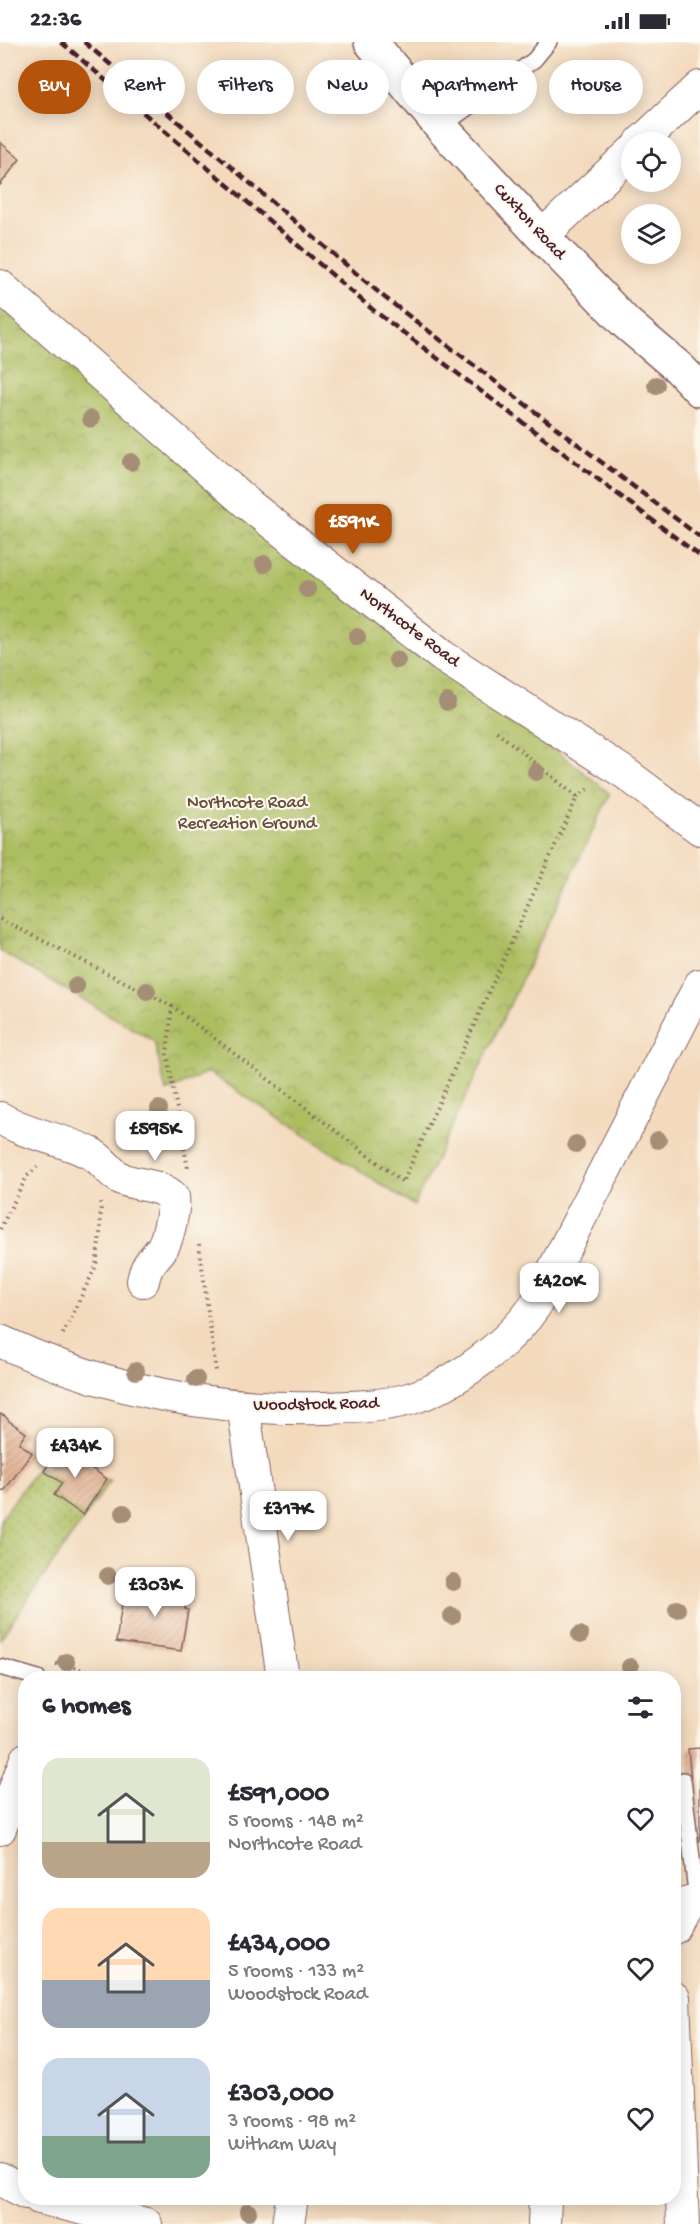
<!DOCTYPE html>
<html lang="en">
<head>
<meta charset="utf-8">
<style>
	body { margin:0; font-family:"Gochi Hand",sans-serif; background:#f7f7f7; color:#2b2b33; height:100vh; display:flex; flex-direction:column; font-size:22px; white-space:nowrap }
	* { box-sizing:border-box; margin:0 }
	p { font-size:20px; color:#7c7c81 }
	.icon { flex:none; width:33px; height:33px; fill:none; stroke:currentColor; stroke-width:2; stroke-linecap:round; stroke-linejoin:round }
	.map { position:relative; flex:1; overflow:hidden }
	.sheet { position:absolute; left:18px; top:1629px; width:663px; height:534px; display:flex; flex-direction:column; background:#fff; border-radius:24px; box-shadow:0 3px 15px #0003 }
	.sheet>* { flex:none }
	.banner { position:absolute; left:18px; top:18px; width:664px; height:54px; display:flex; gap:12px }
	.fabs { position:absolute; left:621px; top:90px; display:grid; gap:12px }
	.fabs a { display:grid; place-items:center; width:60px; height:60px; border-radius:50%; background:#fff; box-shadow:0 3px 15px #0003; font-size:30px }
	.price { position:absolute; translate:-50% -51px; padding:0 14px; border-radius:12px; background:#fff; color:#222; font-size:20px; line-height:39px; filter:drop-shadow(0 2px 3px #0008) }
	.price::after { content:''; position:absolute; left:50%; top:36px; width:18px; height:14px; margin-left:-9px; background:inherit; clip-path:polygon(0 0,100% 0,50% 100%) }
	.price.current { background:#b45309; color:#fff }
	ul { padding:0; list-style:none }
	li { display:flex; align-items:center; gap:18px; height:150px; padding:0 24px }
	li span { display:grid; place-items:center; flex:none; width:168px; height:120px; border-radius:18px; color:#555 }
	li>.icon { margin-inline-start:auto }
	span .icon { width:72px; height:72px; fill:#fffc; stroke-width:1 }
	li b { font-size:26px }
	h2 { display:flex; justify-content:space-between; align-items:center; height:72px; padding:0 24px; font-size:26px }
	.chip { padding:0 21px; border-radius:27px; background:#fff; box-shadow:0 3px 15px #0003; font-size:21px; line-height:54px }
	.chip.current { background:#b45309; color:#fff }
	.status { display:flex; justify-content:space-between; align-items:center; height:42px; padding:0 30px; background:#fff; direction:ltr }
	.status svg { height:16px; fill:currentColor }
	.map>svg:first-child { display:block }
	.grass { fill:url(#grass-dots); stroke:#7b6e46; stroke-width:1.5 }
	.park { fill:url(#park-crowns); stroke:#7b6e46; stroke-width:1.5 }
	.building { fill:url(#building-hatch) }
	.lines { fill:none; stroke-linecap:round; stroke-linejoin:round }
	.service-casing { stroke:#85605e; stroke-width:18 }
	.minor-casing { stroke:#85605e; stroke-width:34 }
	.primary-casing { stroke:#85605e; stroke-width:36 }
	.path { stroke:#85605e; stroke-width:4; stroke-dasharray:1.5 4.5; stroke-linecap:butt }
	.service { stroke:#fff; stroke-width:15 }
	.minor { stroke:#fff; stroke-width:32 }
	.primary { stroke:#fff; stroke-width:33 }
	.rail { stroke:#4a1f2b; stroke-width:4.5; stroke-dasharray:9 4.5; stroke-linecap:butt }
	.tree { fill:#a68d76 }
	.labels { text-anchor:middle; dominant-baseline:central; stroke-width:4.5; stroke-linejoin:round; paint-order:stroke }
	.street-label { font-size:18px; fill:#4a1f2b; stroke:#fbf7ec }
	.park-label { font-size:18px; fill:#674e3b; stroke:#fbf7ec }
</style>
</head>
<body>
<div class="status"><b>22:36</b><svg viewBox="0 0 49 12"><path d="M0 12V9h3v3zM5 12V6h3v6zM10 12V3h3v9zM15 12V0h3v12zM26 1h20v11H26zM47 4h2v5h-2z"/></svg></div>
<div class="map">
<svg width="700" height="2182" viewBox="0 0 700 2182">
	<defs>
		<pattern id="grass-dots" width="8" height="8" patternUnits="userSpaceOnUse" patternTransform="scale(1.5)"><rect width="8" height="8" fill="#acbd61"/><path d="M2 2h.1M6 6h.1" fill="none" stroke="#8e9950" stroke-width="1.8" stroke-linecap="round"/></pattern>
		<pattern id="park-crowns" width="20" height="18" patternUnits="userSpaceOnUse" patternTransform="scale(1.5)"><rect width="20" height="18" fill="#acbd61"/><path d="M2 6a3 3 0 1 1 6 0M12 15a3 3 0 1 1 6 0" fill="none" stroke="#8e9950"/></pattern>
		<pattern id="building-hatch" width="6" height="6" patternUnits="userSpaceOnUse" patternTransform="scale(1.5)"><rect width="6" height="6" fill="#e3b698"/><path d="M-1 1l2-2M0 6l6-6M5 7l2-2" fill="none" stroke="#c49c83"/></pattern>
	</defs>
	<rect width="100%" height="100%" fill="#fbf7ec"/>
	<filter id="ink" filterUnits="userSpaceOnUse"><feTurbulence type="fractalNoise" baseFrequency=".0167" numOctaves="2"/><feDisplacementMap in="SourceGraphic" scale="12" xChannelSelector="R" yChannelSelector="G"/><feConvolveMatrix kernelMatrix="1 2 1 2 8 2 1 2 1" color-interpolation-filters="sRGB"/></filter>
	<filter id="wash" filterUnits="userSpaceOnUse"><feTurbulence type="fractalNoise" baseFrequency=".008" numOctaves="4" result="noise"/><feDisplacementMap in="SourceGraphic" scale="24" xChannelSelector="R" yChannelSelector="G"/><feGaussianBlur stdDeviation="1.35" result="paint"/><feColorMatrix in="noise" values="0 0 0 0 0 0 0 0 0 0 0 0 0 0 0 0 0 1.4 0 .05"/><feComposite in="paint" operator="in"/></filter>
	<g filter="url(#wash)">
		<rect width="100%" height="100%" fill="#f3dabd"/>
		<!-- grass -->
		<polygon class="grass" points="38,1425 62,1441 54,1453 83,1472 107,1437 110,1439 0,1597 0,1478"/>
		<!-- park -->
		<polygon class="park" points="0,256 610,752 414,1164 208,1030 166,1050 154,999 0,909"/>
		<g id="blocks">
			<!-- building -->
			<g class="building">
				<polygon points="0,100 20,117 0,143"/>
				<polygon points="0,1372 5,1374 9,1379 26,1391 19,1401 32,1411 4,1449 0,1447"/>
				<polygon points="64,1399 82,1411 78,1417 107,1437 83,1473 54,1453 62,1441 44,1429"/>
				<polygon points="148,1540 188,1546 185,1567 188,1568 181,1609 116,1600 123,1556 145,1559"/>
				<polygon points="700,1706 700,1799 697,1800 688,1707"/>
			</g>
		</g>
	</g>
	<g filter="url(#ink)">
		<use href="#blocks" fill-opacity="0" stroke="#85605e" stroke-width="1.5"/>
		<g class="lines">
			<defs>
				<g id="service">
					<polyline points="441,85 534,18 549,0"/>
					<polyline points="0,1625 38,1636"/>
					<polyline points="683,1738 697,1859"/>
				</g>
				<g id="minor">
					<polyline points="641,100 700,45"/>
					<polyline points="542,194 632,110"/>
					<polyline points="0,244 249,463 442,614 625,731 700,787"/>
					<path d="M0,1076C28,1093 61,1096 90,1111C103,1117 109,1131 122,1137C138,1144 160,1142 173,1155C175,1165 168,1197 162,1206C152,1220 147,1220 143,1239"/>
					<path d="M0,1299C102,1347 211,1369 323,1366C351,1365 381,1365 409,1357C453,1344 509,1302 535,1264L700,943"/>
					<polyline points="245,1364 245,1376 283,1636"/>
					<polyline points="0,1787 26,1717"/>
					<polyline points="674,1886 688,1860 700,1858"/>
					<polyline points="674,1956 683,2182"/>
					<polyline points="0,2137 26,2151"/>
					<polyline points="39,2156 146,2182"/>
					<polyline points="288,2182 292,2156"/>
					<polyline points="544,2182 545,2156"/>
				</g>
				<polyline id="primary" points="371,0 441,85 542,194 626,281 679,326 700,348"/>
			</defs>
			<!-- service casing -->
			<use href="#service" class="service-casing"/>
			<!-- minor casing -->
			<use href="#minor" class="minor-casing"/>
			<!-- primary casing -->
			<use href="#primary" class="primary-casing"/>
			<!-- path -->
			<g class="path">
				<polyline points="577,755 589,746"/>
				<polyline points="0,877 172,964 403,1140 577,755 495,688"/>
				<polyline points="172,964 167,1012 188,1127"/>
				<polyline points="0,1187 27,1134 37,1125"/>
				<polyline points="199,1202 216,1329"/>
				<polyline points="63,1292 96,1224 100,1192 101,1161"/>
				<polyline points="56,1622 121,1636"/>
			</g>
			<!-- service -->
			<use href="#service" class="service"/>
			<!-- minor -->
			<use href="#minor" class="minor"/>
			<!-- primary -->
			<use href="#primary" class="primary"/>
			<!-- rail -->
			<g class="rail">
				<polyline points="61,0 372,267 700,514"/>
				<polyline points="84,0 384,255 700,495"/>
			</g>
		</g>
		<!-- trees -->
		<g class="tree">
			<circle cx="656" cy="343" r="9"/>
			<circle cx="91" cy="377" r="9"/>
			<circle cx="131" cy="420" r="9"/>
			<circle cx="264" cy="522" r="9"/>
			<circle cx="307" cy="547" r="9"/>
			<circle cx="357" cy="595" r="9"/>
			<circle cx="397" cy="618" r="9"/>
			<circle cx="447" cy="660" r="9"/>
			<circle cx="536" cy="730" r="9"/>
			<circle cx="76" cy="944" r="9"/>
			<circle cx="147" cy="949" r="9"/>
			<circle cx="159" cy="1067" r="9"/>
			<circle cx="658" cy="1098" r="9"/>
			<circle cx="576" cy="1102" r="9"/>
			<circle cx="136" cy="1329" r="9"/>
			<circle cx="196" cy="1337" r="9"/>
			<circle cx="124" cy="1471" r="9"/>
			<circle cx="108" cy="1534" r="9"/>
			<circle cx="453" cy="1540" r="9"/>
			<circle cx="677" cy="1567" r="9"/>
			<circle cx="452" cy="1574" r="9"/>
			<circle cx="580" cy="1593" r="9"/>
			<circle cx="66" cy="1620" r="9"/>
			<circle cx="630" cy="1625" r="9"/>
			<circle cx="248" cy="2170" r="9"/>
		</g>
	</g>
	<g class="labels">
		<!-- street labels -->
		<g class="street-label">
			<text transform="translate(529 180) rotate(47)">Cuxton Road</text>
			<text transform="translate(409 586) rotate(37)">Northcote Road</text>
			<text transform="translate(316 1363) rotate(-1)">Woodstock Road</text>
		</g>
		<!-- park labels -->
		<g class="park-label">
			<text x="247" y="761">Northcote Road<tspan x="247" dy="21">Recreation Ground</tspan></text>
		</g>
	</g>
</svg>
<div class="fabs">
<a><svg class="icon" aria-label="locate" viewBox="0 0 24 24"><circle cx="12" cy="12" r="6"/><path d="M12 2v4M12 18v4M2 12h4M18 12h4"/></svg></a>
<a><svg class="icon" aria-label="layers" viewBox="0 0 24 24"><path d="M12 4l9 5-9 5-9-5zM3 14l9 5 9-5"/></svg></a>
</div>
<b class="price current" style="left:353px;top:513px">£591K</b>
<b class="price" style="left:155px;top:1120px">£595K</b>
<b class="price" style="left:559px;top:1272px">£420K</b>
<b class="price" style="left:75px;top:1437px">£434K</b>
<b class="price" style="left:288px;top:1500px">£317K</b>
<b class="price" style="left:155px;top:1576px">£303K</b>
<div class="banner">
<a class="chip current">Buy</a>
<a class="chip">Rent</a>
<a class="chip">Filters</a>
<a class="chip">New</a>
<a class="chip">Apartment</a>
<a class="chip">House</a>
</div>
<section class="sheet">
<h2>6 homes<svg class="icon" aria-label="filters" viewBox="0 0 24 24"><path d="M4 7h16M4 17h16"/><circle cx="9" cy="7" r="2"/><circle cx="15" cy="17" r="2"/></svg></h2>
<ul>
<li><span style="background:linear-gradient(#dfe7d0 70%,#b9a48a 0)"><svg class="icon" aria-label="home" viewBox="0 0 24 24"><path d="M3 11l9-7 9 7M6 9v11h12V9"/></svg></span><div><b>£591,000</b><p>5 rooms · 148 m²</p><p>Northcote Road</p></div><svg class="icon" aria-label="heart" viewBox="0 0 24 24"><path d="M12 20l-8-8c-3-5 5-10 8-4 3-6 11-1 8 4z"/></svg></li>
<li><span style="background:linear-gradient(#ffd9b3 60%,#9aa5b1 0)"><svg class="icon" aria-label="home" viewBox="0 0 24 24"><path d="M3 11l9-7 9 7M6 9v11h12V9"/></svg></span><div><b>£434,000</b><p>5 rooms · 133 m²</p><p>Woodstock Road</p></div><svg class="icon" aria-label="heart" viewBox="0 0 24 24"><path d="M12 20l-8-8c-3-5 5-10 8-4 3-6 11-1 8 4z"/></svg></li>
<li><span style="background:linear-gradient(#c9d6e8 65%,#7fa58c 0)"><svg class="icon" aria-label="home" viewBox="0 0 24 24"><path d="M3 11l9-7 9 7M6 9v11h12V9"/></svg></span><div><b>£303,000</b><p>3 rooms · 98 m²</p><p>Witham Way</p></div><svg class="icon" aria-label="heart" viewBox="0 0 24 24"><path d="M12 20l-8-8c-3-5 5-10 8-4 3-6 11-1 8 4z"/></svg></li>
</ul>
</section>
</div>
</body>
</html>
